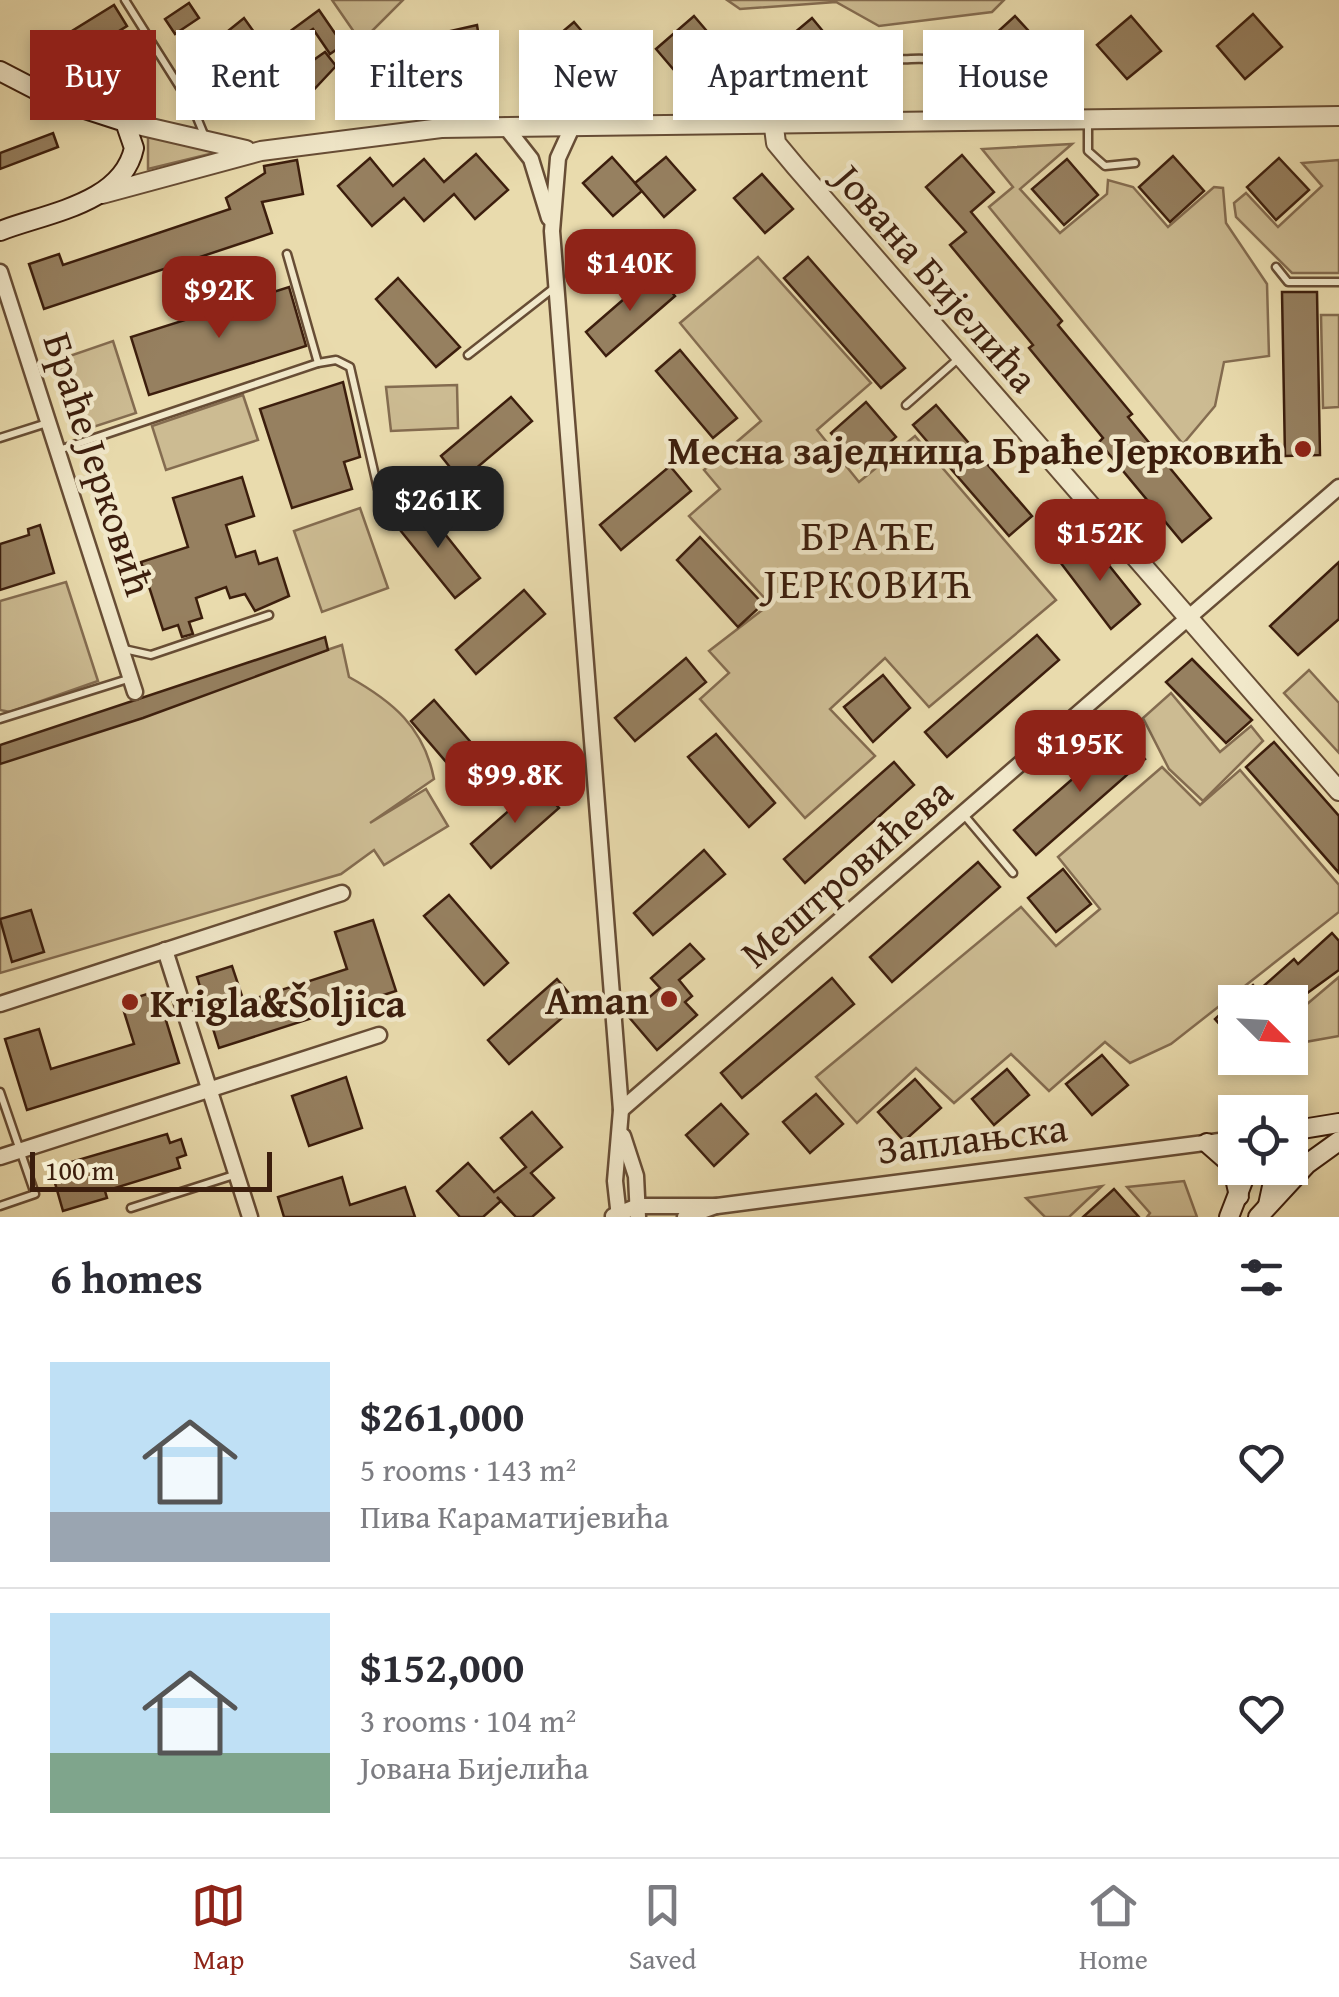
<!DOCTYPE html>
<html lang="en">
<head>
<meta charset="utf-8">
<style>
	body { margin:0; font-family:"Gentium Book Plus",serif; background:#f2f2f3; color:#2b2b33; height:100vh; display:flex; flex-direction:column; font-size:38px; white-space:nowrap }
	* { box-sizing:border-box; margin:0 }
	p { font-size:32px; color:#7c7c81 }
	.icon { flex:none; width:55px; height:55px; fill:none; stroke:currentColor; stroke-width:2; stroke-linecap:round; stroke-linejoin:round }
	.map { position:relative; height:1217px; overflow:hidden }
	.side { display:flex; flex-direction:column; background:#fff; flex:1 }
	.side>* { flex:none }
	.hud { position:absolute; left:30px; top:30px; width:1280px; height:90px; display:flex; gap:20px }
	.needle { width:65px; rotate:114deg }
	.tools { position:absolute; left:1218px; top:985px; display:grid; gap:20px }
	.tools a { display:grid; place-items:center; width:90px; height:90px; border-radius:0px; background:#fff; box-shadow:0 5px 15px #0003; font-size:50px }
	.scale { position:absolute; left:30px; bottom:25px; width:242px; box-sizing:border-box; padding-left:10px; border:5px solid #3c1e0d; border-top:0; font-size:28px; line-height:35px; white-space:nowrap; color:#3c1e0d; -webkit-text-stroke:8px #f1e8ca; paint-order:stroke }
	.price { position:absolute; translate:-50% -85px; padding:0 22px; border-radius:20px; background:#8f2418; color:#fff; font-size:32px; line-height:65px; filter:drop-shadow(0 2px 5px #0008) }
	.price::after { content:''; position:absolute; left:50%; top:60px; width:30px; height:22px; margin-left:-15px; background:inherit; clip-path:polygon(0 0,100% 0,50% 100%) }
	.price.selected { background:#222; color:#fff }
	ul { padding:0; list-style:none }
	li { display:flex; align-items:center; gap:30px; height:250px; padding:0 50px }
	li+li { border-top:2px solid #e1e1e2 }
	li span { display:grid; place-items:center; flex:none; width:280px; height:200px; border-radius:0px; color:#555 }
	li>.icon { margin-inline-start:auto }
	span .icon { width:120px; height:120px; fill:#fffc; stroke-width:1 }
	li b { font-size:42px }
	h2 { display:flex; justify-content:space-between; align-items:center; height:120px; padding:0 50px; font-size:42px }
	.chip { padding:0 35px; border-radius:0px; background:#fff; box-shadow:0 5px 15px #0003; font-size:35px; line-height:90px }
	.chip.selected { background:#8f2418; color:#fff }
	.tabs { display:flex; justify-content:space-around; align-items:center; height:140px; border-top:2px solid #e1e1e2; background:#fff; font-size:28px; color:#7c7c81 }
	.tabs a { display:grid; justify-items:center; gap:5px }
	.tabs .selected { color:#8f2418 }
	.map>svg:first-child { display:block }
	.green { fill:#ccbb92; stroke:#846c50; stroke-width:2.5 }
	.building { fill:#968060; stroke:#3c1e0d; stroke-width:2.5 }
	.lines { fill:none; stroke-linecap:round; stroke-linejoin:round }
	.service-casing { stroke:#674d35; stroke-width:11 }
	.minor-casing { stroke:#674d35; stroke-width:19 }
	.tertiary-casing { stroke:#674d35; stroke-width:22 }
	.secondary-casing { stroke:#3c1e0d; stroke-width:22 }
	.service { stroke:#f1e8ca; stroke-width:6 }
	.minor { stroke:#f1e8ca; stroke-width:14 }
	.tertiary { stroke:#f1e8ca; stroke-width:18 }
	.secondary { stroke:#f1e8ca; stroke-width:18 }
	.poi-dot { fill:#8f2418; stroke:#f1e8ca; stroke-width:4 }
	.labels { text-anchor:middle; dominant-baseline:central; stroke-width:9; stroke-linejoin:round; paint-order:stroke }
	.street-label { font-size:40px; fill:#3c1e0d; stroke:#f1e8ca }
	.poi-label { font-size:40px; font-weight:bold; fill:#3c1e0d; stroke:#f1e8ca; text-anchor:end }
	.neighbourhood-label { font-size:42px; letter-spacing:2.5px; fill:#3c1e0d; stroke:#f1e8ca }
</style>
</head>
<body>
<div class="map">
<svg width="1339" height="1217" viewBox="0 0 1339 1217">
	<rect width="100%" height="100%" fill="#e9dbad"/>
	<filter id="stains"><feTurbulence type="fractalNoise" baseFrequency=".002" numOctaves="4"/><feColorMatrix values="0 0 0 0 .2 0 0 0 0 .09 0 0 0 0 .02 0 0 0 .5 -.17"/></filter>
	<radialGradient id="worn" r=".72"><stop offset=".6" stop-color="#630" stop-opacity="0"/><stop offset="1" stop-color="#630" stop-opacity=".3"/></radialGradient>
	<!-- green -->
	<g class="green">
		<polygon points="332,0 403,0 361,42"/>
		<polygon points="727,0 1004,0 992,12 879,26 836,2 740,9"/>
		<polygon points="148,136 218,152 148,169"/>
		<polygon points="1072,144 1020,189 1060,233 1107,194 1108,180 1133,187 1168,227 1214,187 1223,188 1226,223 1267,284 1269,356 1224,362 1215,406 1183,444 989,207 1013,187 982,149"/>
		<polygon points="1339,160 1339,273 1292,273 1236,217 1234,203 1246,193 1278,227 1322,186 1302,163"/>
		<polygon points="758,257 871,383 817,430 859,482 915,436 1056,600 929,707 885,658 830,709 875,756 805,818 700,699 729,673 709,651 770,604 689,516 720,489 704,470 761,421 680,323"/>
		<polygon points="1321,315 1339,315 1339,407 1323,408"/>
		<polygon points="113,341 136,413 81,431 58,360"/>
		<polygon points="457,385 458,428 391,431 386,387"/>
		<polygon points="243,395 258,440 166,470 152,426"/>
		<polygon points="360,508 388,588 322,612 294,531"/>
		<polygon points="66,582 98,681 10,712 0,710 0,601"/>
		<path d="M342,645L349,677C392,701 424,727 434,779L370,823L426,789L448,826L384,865L374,850L341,874L0,973V759Z"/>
		<polygon points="1309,670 1339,703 1339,753 1284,693"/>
		<polygon points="1171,693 1220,752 1251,726 1263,741 1203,801 1169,769 1143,718"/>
		<polygon points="1162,767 1200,805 1240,770 1339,885 1339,912 1171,1044 1130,1063 1105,1042 1049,1091 1011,1054 954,1103 916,1068 857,1123 816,1077 1021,907 1056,946 1100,909 1058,857"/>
		<polygon points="1339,977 1339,1036 1305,1042 1294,1015"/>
		<polygon points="1184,1181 1197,1217 1147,1217 1150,1213 1127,1187"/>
		<polygon points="1102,1186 1069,1217 1045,1217 1026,1198"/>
	</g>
	<!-- building -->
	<g class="building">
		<polygon points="189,3 199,18 175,34 165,19"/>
		<polygon points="114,5 127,26 51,73 38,52"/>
		<polygon points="319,10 343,45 330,54 313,29 290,44 305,66 325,52 336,66 291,114 254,84 224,104 200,68 233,38 228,31 244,18 266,49"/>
		<polygon points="1253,14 1282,47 1245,79 1217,46"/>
		<polygon points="694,16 723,50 685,83 656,49"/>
		<polygon points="1015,16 1046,50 1012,81 981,47"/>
		<polygon points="1131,16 1161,51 1127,79 1097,45"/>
		<polygon points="812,18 841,53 804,84 775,49"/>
		<polygon points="574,22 604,57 571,85 541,50"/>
		<polygon points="477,25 480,44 413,54 411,40"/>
		<polygon points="53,133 58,147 0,169 0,153"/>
		<polygon points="476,154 508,190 475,219 454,194 424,221 404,198 372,226 338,186 370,158 393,186 424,159 444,182"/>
		<polygon points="962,155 994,192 971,212 1062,321 1058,325 1132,414 1128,417 1211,518 1182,542 1099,442 1103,438 1029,348 1033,345 950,245 966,232 926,187"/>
		<polygon points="1173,156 1204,191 1170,222 1139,187"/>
		<polygon points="612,157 642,191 613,216 583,183"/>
		<polygon points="666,157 695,190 664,217 635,183"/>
		<polygon points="1279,158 1309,190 1276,220 1247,187"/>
		<polygon points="1067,159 1098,195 1064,225 1032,189"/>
		<polygon points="297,160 303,194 262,202 272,233 44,309 29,264 59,254 63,265 230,209 226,198 265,173 264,166"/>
		<polygon points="762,174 793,209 765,233 734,198"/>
		<polygon points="808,257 905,368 881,388 784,278"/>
		<polygon points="655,272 675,296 606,356 586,332"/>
		<polygon points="398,278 460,347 436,367 376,299"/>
		<polygon points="289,287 306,346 149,395 131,337"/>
		<polygon points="1282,292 1317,292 1320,455 1285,456"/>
		<polygon points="680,350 737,418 713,438 656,371"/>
		<polygon points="343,382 360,457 344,462 352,489 292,508 260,409"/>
		<polygon points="511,397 532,421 461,481 441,456"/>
		<polygon points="866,402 896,437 861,468 831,433"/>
		<polygon points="936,405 1032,516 1009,536 913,425"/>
		<polygon points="670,466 691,491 621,550 600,525"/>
		<polygon points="242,477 254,516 226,525 236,557 255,551 259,564 277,558 289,596 255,611 245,594 230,598 226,587 196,598 202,618 189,622 193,634 182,637 178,625 163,630 141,562 188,547 173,498"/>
		<polygon points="421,504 480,578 455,598 396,525"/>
		<polygon points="40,525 54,573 0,590 0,544 29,535 28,529"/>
		<polygon points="700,537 763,604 738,627 677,560"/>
		<polygon points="1087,538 1140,604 1111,629 1060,562"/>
		<polygon points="1339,562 1339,619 1298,655 1270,626"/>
		<polygon points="524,590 545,614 476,674 456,650"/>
		<polygon points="1037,635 1059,660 947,757 925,732"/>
		<polygon points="325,637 328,650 143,718 0,764 0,745"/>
		<polygon points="686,658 706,682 635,741 615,718"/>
		<polygon points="1192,659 1252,720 1226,743 1166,682"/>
		<polygon points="883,675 910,708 873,742 844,707"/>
		<polygon points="434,700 495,770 471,791 411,721"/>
		<polygon points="716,734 775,803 749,827 688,757"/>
		<polygon points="1124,734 1145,759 1036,855 1014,830"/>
		<polygon points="1274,742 1339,816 1339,873 1246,767"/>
		<polygon points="894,762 914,785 805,883 784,859"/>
		<polygon points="538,785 559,808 491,868 471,844"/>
		<polygon points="704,850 725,874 653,935 634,913"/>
		<polygon points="978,862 1000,887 892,982 870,957"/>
		<polygon points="1063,869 1091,904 1056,932 1028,898"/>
		<polygon points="449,895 508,963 484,985 424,916"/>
		<polygon points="31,910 44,952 12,962 0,919"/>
		<polygon points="373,920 396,991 219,1048 197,977 232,966 244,1002 347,969 335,932"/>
		<polygon points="1332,933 1339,941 1339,970 1295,1002 1235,1002 1235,1042 1215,1019 1253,985 1258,991 1294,959 1298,964"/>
		<polygon points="690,944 704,959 679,980 692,996 685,1002 697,1015 657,1050 628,1016 660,988 651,978"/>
		<polygon points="832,978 854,1004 742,1098 721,1073"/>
		<polygon points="557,979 578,1004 509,1064 488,1040"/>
		<polygon points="157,991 179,1063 27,1110 5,1039 39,1029 51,1069 134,1044 121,1002"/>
		<polygon points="1102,1055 1128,1085 1092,1115 1066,1084"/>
		<polygon points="1007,1069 1029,1095 994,1125 972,1099"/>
		<polygon points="346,1077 362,1128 309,1146 292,1096"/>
		<polygon points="915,1079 941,1108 904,1141 878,1112"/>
		<polygon points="816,1094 843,1124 810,1153 783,1122"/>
		<polygon points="721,1104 748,1134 714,1166 686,1135"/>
		<polygon points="532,1112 562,1147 531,1173 554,1198 532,1217 516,1217 497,1197 501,1201 483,1217 460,1217 437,1191 468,1163 494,1192 526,1167 501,1138"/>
		<polygon points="167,1134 170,1143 181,1139 186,1155 177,1158 180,1168 105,1191 107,1198 63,1211 53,1176 66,1172 64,1164"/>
		<polygon points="342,1177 350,1205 405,1187 415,1217 284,1217 278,1197"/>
		<polygon points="1114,1189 1139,1217 1083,1217"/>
	</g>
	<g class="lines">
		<defs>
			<g id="service">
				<polyline points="125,0 193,108 205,137"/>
				<polyline points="437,79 441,126"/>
				<path d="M829,119C843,103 851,82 867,69C880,58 895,60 911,59C964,57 975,73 1001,117"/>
				<polyline points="1088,119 1088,151 1105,166 1135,163"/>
				<polyline points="1276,267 1288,282 1339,282"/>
				<polyline points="468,355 555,287"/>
				<polyline points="318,363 336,360 350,367 378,489"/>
				<polyline points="906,405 959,358"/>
				<polyline points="0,438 47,423"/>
				<polyline points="59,450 318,363 287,254"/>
				<polyline points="124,649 151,655 269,615"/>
				<polyline points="0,719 131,678"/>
				<polyline points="964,815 1013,873"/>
				<polyline points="0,1092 35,1194 0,1206"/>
				<polyline points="131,1208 234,1175"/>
			</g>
			<g id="minor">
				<polyline points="574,123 558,158 552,231 621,1110 615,1181 619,1217"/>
				<polyline points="505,126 531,159 549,218"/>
				<polyline points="0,272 135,692"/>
				<polyline points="165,950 250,1217"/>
				<polyline points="0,1004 342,893"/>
				<polyline points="621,1110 1339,487"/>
				<polyline points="623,1136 636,1176 638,1217"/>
				<polyline points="0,1157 379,1035"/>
				<polyline points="613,1216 638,1206 717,1206 1235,1139"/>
				<polyline points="685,1217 716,1206"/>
			</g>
			<g id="tertiary">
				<polyline points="773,120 776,143 796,167 1339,791"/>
				<polyline points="125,122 246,150"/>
				<polyline points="102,194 261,151 441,128 1339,116"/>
			</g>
			<g id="secondary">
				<path d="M0,71L54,99L125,122L134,148C122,204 46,213 0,231"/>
				<polyline points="1290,1131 1339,1123"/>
				<polyline points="1207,1143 1232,1165 1239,1196"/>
				<polyline points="1268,1205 1276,1168"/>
				<polyline points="1229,1217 1248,1168"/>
				<polyline points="1258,1217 1307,1164 1339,1141"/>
			</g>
		</defs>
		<!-- service casing -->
		<use href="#service" class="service-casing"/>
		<!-- minor casing -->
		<use href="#minor" class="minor-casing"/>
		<!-- tertiary casing -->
		<use href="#tertiary" class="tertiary-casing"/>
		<!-- secondary casing -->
		<use href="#secondary" class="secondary-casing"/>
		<!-- service -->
		<use href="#service" class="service"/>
		<!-- minor -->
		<use href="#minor" class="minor"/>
		<!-- tertiary -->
		<use href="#tertiary" class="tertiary"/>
		<!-- secondary -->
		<use href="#secondary" class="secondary"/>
	</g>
	<!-- markers -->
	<g class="poi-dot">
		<circle cx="1303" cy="449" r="10"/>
		<circle cx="669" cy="999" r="10"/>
		<circle cx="130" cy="1002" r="10"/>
	</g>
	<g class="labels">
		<!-- street labels -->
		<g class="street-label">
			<text transform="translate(937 278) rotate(49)">Јована Бијелића</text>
			<text transform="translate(99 464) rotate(72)">Браће Јерковић</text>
			<text transform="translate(846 872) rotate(-41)">Мештровићева</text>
			<text transform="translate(972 1138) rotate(-7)">Заплањска</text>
		</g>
		<!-- poi labels -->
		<g class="poi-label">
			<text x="1283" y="449">Месна заједница Браће Јерковић</text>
			<text x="649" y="999">Aman</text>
			<text x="150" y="1002" text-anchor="start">Krigla&amp;Šoljica</text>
		</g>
		<!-- neighbourhood labels -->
		<g class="neighbourhood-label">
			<text x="869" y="534">БРАЋЕ<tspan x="869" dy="48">ЈЕРКОВИЋ</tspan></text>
		</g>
	</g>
	<rect width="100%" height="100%" filter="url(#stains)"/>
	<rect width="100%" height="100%" fill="url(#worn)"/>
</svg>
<div class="tools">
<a><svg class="needle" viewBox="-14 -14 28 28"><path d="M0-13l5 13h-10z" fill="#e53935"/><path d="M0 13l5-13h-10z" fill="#7c7c81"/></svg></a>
<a><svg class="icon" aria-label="locate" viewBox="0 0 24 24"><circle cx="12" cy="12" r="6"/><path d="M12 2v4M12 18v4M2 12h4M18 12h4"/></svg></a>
</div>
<div class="scale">100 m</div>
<b class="price" style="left:630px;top:314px">$140K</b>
<b class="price" style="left:219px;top:341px">$92K</b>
<b class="price selected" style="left:438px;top:551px">$261K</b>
<b class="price" style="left:1100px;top:584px">$152K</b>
<b class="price" style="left:1080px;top:795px">$195K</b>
<b class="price" style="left:515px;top:826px">$99.8K</b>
<div class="hud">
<a class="chip selected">Buy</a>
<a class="chip">Rent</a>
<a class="chip">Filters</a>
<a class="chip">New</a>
<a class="chip">Apartment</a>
<a class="chip">House</a>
</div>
</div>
<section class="side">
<h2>6 homes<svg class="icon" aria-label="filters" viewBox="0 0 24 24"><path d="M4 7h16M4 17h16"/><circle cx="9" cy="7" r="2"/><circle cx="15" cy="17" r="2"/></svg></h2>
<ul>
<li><span style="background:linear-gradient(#bfe0f5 75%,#9aa5b1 0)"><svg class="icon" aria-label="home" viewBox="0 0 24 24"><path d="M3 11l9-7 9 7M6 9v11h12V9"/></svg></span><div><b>$261,000</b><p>5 rooms · 143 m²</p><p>Пива Караматијевића</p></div><svg class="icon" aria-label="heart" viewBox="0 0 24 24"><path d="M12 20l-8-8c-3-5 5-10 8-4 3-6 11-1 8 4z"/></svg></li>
<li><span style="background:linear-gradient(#bfe0f5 70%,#7fa58c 0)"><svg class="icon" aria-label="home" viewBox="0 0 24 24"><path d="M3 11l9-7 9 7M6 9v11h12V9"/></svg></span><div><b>$152,000</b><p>3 rooms · 104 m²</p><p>Јована Бијелића</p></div><svg class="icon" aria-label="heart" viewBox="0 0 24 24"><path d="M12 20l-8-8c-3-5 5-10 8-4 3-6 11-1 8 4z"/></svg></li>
</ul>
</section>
<nav class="tabs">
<a class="selected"><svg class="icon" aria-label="map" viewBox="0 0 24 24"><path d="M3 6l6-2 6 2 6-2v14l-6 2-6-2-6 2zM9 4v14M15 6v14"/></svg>Map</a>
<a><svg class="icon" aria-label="saved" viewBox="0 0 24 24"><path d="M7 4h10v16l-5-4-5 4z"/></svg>Saved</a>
<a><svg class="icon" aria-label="home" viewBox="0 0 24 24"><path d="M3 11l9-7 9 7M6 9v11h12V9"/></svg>Home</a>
</nav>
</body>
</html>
